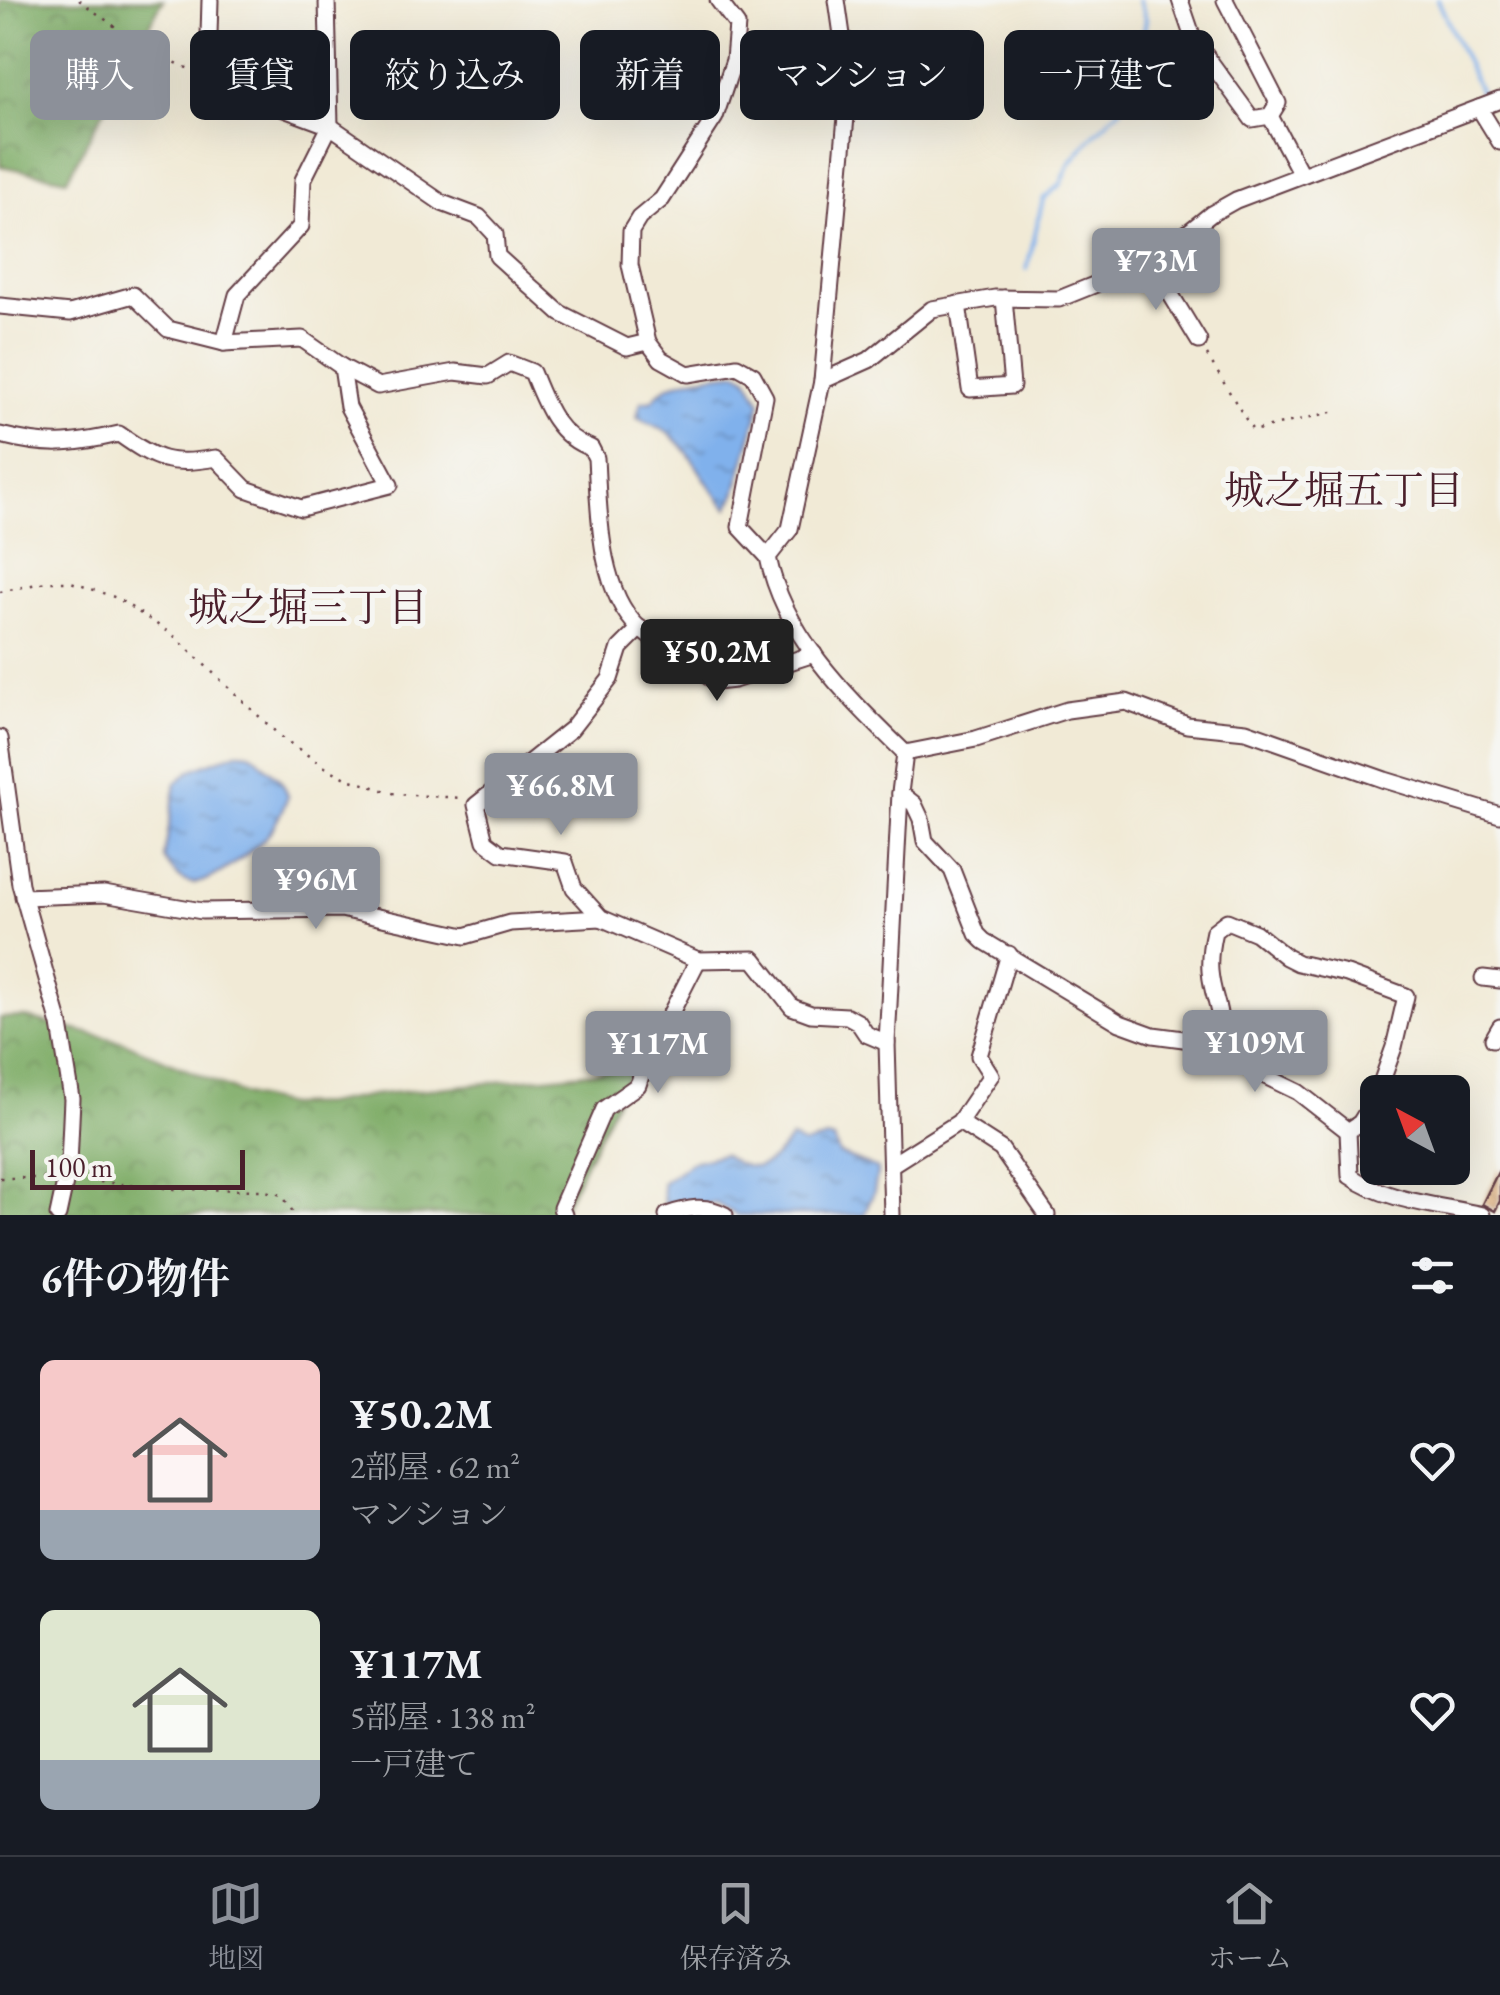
<!DOCTYPE html>
<html lang="ja">
<head>
<meta charset="utf-8">
<style>
	body { margin:0; font-family:"EB Garamond","Noto Serif JP",serif; background:#242831; color:#f1f3f6; height:100vh; display:flex; flex-direction:column; font-size:38px; white-space:nowrap }
	* { box-sizing:border-box; margin:0 }
	p { font-size:32px; color:#9ea1a6 }
	.icon { flex:none; width:55px; height:55px; fill:none; stroke:currentColor; stroke-width:2; stroke-linecap:round; stroke-linejoin:round }
	.map { position:relative; height:1215px; overflow:hidden }
	.drawer { display:flex; flex-direction:column; background:#171b24; flex:1 }
	.drawer>* { flex:none }
	.top-card { position:absolute; left:30px; top:30px; width:1440px; height:90px; display:flex; gap:20px }
	.needle { width:65px; rotate:319deg }
	.fabs { position:absolute; left:1360px; top:1075px; display:grid; gap:20px }
	.fabs a { display:grid; place-items:center; width:110px; height:110px; border-radius:15px; background:#171b24; box-shadow:0 10px 40px #0002; font-size:50px }
	.scale { position:absolute; left:30px; bottom:25px; width:215px; box-sizing:border-box; padding-left:10px; border:5px solid #4a1f2b; border-top:0; font-size:28px; line-height:35px; white-space:nowrap; color:#4a1f2b; -webkit-text-stroke:8px #f6f6f2; paint-order:stroke }
	.price { position:absolute; translate:-50% -85px; padding:0 22px; border-radius:10px; background:#8c9099; color:#fff; font-size:32px; line-height:65px; filter:drop-shadow(0 2px 5px #0008) }
	.price::after { content:''; position:absolute; left:50%; top:60px; width:30px; height:22px; margin-left:-15px; background:inherit; clip-path:polygon(0 0,100% 0,50% 100%) }
	.price.selected { background:#222; color:#fff }
	ul { padding:0; list-style:none }
	li { display:flex; align-items:center; gap:30px; height:250px; padding:0 40px }
	li span { display:grid; place-items:center; flex:none; width:280px; height:200px; border-radius:15px; color:#555 }
	li>.icon { margin-inline-start:auto }
	span .icon { width:120px; height:120px; fill:#fffc; stroke-width:1 }
	li b { font-size:42px }
	h2 { display:flex; justify-content:space-between; align-items:center; height:120px; padding:0 40px; font-size:42px }
	.chip { padding:0 35px; border-radius:15px; background:#171b24; box-shadow:0 10px 40px #0002; font-size:35px; line-height:90px }
	.chip.selected { background:#8c9099; color:#fff }
	.dock { display:flex; justify-content:space-around; align-items:center; height:140px; border-top:2px solid #363941; background:#171b24; font-size:28px; color:#9ea1a6 }
	.dock a { display:grid; justify-items:center; gap:5px }
	.dock .selected { color:#8c9099 }
	.map>svg:first-child { display:block }
	.forest { fill:url(#forest-crowns); stroke:#646648; stroke-width:2.5 }
	.water { fill:url(#water-ripples); stroke:#65688c; stroke-width:2.5 }
	.lines { fill:none; stroke-linecap:round; stroke-linejoin:round }
	.stream { stroke:#80b1ec; stroke-width:4 }
	.building { fill:url(#building-cross-hatch) }
	.minor-casing { stroke:#633d45; stroke-width:19 }
	.path { stroke:#633d45; stroke-width:2.5; stroke-dasharray:2.5 8; stroke-linecap:butt }
	.minor { stroke:#fff; stroke-width:15 }
	.labels { text-anchor:middle; dominant-baseline:central; stroke-width:10; stroke-linejoin:round; paint-order:stroke }
	.neighbourhood-label { font-size:40px; fill:#4a1f2b; stroke:#f6f6f2 }
</style>
</head>
<body>
<div class="map">
<svg width="1500" height="1215" viewBox="0 0 1500 1215">
	<defs>
		<pattern id="forest-crowns" width="20" height="18" patternUnits="userSpaceOnUse" patternTransform="scale(2.5)"><rect width="20" height="18" fill="#7eac66"/><path d="M2 6a3 3 0 1 1 6 0M12 15a3 3 0 1 1 6 0" fill="none" stroke="#698b54"/></pattern>
		<pattern id="water-ripples" width="26" height="14" patternUnits="userSpaceOnUse" patternTransform="scale(2.5)"><rect width="26" height="14" fill="#80b1ec"/><path d="M2 4q2-2 4 0t4 0M15 11q2-2 4 0t4 0" fill="none" stroke="#6b8fbf"/></pattern>
		<pattern id="building-cross-hatch" width="8" height="8" patternUnits="userSpaceOnUse" patternTransform="scale(2.5)"><rect width="8" height="8" fill="#d39b61"/><path d="M0 0l8 8M0 8l8-8" fill="none" stroke="#ad7e50"/></pattern>
	</defs>
	<rect width="100%" height="100%" fill="#f6f6f2"/>
	<filter id="ink" filterUnits="userSpaceOnUse"><feTurbulence type="fractalNoise" baseFrequency=".01" numOctaves="2"/><feDisplacementMap in="SourceGraphic" scale="20" xChannelSelector="R" yChannelSelector="G"/><feConvolveMatrix kernelMatrix="1 2 1 2 8 2 1 2 1" color-interpolation-filters="sRGB"/></filter>
	<filter id="wash" filterUnits="userSpaceOnUse"><feTurbulence type="fractalNoise" baseFrequency=".0048" numOctaves="4" result="noise"/><feDisplacementMap in="SourceGraphic" scale="40" xChannelSelector="R" yChannelSelector="G"/><feGaussianBlur stdDeviation="2.25" result="paint"/><feColorMatrix in="noise" values="0 0 0 0 0 0 0 0 0 0 0 0 0 0 0 0 0 1.4 0 .05"/><feComposite in="paint" operator="in"/></filter>
	<g filter="url(#wash)">
		<rect width="100%" height="100%" fill="#f1ead6"/>
		<!-- forest -->
		<g class="forest">
			<polygon points="0,0 163,0 67,179 0,166"/>
			<polygon points="23,1017 124,1042 244,1095 287,1105 325,1104 372,1095 632,1068 560,1215 0,1215 0,1018"/>
		</g>
		<!-- water -->
		<g class="water">
			<path d="M738,372L747,377L761,402L734,498L728,508C706,488 696,457 673,437C663,428 648,423 637,417L641,402L653,400C667,377 713,375 738,372Z"/>
			<path d="M237,752C256,751 255,758 267,768C277,777 284,782 288,796C283,808 278,821 270,832C260,846 209,886 192,883C179,881 170,868 164,858L176,783L191,770Z"/>
			<path d="M791,1138L804,1145L827,1138L834,1140L839,1154L878,1169L874,1192L864,1215H737L715,1203L664,1206L662,1183L692,1162L723,1154C754,1178 770,1167 791,1138Z"/>
		</g>
		<g class="lines">
			<!-- stream -->
			<g class="stream">
				<polyline points="1438,0 1485,103"/>
				<polyline points="1027,269 1043,199 1061,184 1070,163 1091,137 1122,107 1135,84 1146,19 1139,0"/>
			</g>
		</g>
		<g id="blocks">
			<!-- building -->
			<polygon class="building" points="1500,1168 1500,1201 1495,1211 1482,1204"/>
		</g>
	</g>
	<g filter="url(#ink)">
		<use href="#blocks" fill-opacity="0" stroke="#633d45" stroke-width="2.5"/>
		<g class="lines">
			<defs>
				<g id="minor">
					<polyline points="210,0 208,70 257,99 330,126 442,203 479,217 495,234 497,256 560,313 627,347 648,342"/>
					<polyline points="718,0 737,25 734,60 715,117 662,199 639,218 631,231 630,265 648,342 661,359 688,374 737,366 753,375 765,397 740,527 768,557"/>
					<path d="M837,0L849,84L822,381L790,529L768,557C784,637 849,698 905,753L900,793L887,1043L892,1215"/>
					<polyline points="1180,0 1193,38 1252,119 1270,116 1278,103 1225,0"/>
					<polyline points="1479,108 1500,142"/>
					<polyline points="1270,116 1301,174"/>
					<polyline points="1151,262 1199,341"/>
					<polyline points="958,304 970,389 1012,386 1004,298"/>
					<path d="M0,306L70,313L133,295L168,329L224,343L302,339L342,367L378,386L455,372L488,376L509,363L532,372C545,404 556,436 591,448L596,458C599,509 598,590 639,628C662,648 691,664 716,682L734,680L814,654"/>
					<polyline points="224,343 237,295 301,226 303,180 330,126 327,0"/>
					<polyline points="822,381 869,360 932,309 995,298 1059,299 1151,262 1211,214 1236,200 1500,100"/>
					<path d="M0,435C48,447 70,445 119,434C157,461 170,466 216,458L246,489L301,508L390,485L348,407L342,367"/>
					<polyline points="640,628 620,648 610,679 571,729 476,805 485,841 501,853 565,862 574,888 601,918 698,960 754,959 792,1007 811,1014 847,1016 858,1022 866,1034 887,1043"/>
					<polyline points="0,738 20,884 60,1025 72,1099 69,1164 58,1215"/>
					<polyline points="905,753 976,739 1067,710 1126,702 1187,725 1246,731 1385,780 1500,815"/>
					<path d="M900,793L914,804L921,819L925,841L952,870L977,934L984,941L1120,1023L1153,1035L1191,1040L1298,1092L1348,1131L1350,1176C1387,1202 1440,1205 1482,1215"/>
					<polyline points="23,897 104,894 202,911 341,909 465,936 510,923 601,918"/>
					<polyline points="1483,978 1500,980"/>
					<polyline points="1493,1039 1500,1027"/>
					<path d="M1215,1050C1227,1010 1213,1006 1210,971C1209,958 1211,944 1214,931L1227,921L1256,933L1286,957L1298,963L1347,974L1406,996L1394,1047L1378,1092"/>
					<polyline points="959,1122 1001,1149 1047,1215"/>
					<polyline points="1348,1131 1360,1123 1378,1094"/>
					<polyline points="891,1165 959,1122 991,1075 979,1056 1009,954"/>
					<polyline points="564,1215 561,1208 604,1109 638,1085 645,1064 698,960"/>
					<path d="M667,1215C687,1208 706,1204 725,1215"/>
				</g>
			</defs>
			<!-- minor casing -->
			<use href="#minor" class="minor-casing"/>
			<!-- path -->
			<g class="path">
				<polyline points="79,0 141,46 191,70"/>
				<polyline points="1207,355 1253,431 1336,411"/>
				<polyline points="0,592 46,582 71,582 117,598 173,635 281,737 325,767 348,779 396,794 463,798"/>
				<polyline points="0,1178 51,1178"/>
				<polyline points="79,1180 175,1189 261,1190 282,1195 295,1215"/>
			</g>
			<!-- minor -->
			<use href="#minor" class="minor"/>
		</g>
	</g>
	<g class="labels">
		<!-- neighbourhood labels -->
		<g class="neighbourhood-label">
			<text x="1344" y="490">城之堀五丁目</text>
			<text x="308" y="607">城之堀三丁目</text>
		</g>
	</g>
</svg>
<div class="fabs">
<a><svg class="needle" viewBox="-14 -14 28 28"><path d="M0-13l5 13h-10z" fill="#e53935"/><path d="M0 13l5-13h-10z" fill="#9ea1a6"/></svg></a>
</div>
<div class="scale">100 m</div>
<b class="price" style="left:1156px;top:313px">¥73M</b>
<b class="price selected" style="left:717px;top:704px">¥50.2M</b>
<b class="price" style="left:561px;top:838px">¥66.8M</b>
<b class="price" style="left:316px;top:932px">¥96M</b>
<b class="price" style="left:1255px;top:1095px">¥109M</b>
<b class="price" style="left:658px;top:1096px">¥117M</b>
<div class="top-card">
<a class="chip selected">購入</a>
<a class="chip">賃貸</a>
<a class="chip">絞り込み</a>
<a class="chip">新着</a>
<a class="chip">マンション</a>
<a class="chip">一戸建て</a>
</div>
</div>
<section class="drawer">
<h2>6件の物件<svg class="icon" aria-label="filters" viewBox="0 0 24 24"><path d="M4 7h16M4 17h16"/><circle cx="9" cy="7" r="2"/><circle cx="15" cy="17" r="2"/></svg></h2>
<ul>
<li><span style="background:linear-gradient(#f6c9c9 75%,#9aa5b1 0)"><svg class="icon" aria-label="home" viewBox="0 0 24 24"><path d="M3 11l9-7 9 7M6 9v11h12V9"/></svg></span><div><b>¥50.2M</b><p>2部屋 · 62 m²</p><p>マンション</p></div><svg class="icon" aria-label="heart" viewBox="0 0 24 24"><path d="M12 20l-8-8c-3-5 5-10 8-4 3-6 11-1 8 4z"/></svg></li>
<li><span style="background:linear-gradient(#dfe7d0 75%,#9aa5b1 0)"><svg class="icon" aria-label="home" viewBox="0 0 24 24"><path d="M3 11l9-7 9 7M6 9v11h12V9"/></svg></span><div><b>¥117M</b><p>5部屋 · 138 m²</p><p>一戸建て</p></div><svg class="icon" aria-label="heart" viewBox="0 0 24 24"><path d="M12 20l-8-8c-3-5 5-10 8-4 3-6 11-1 8 4z"/></svg></li>
</ul>
</section>
<nav class="dock">
<a class="selected"><svg class="icon" aria-label="map" viewBox="0 0 24 24"><path d="M3 6l6-2 6 2 6-2v14l-6 2-6-2-6 2zM9 4v14M15 6v14"/></svg>地図</a>
<a><svg class="icon" aria-label="saved" viewBox="0 0 24 24"><path d="M7 4h10v16l-5-4-5 4z"/></svg>保存済み</a>
<a><svg class="icon" aria-label="home" viewBox="0 0 24 24"><path d="M3 11l9-7 9 7M6 9v11h12V9"/></svg>ホーム</a>
</nav>
</body>
</html>
